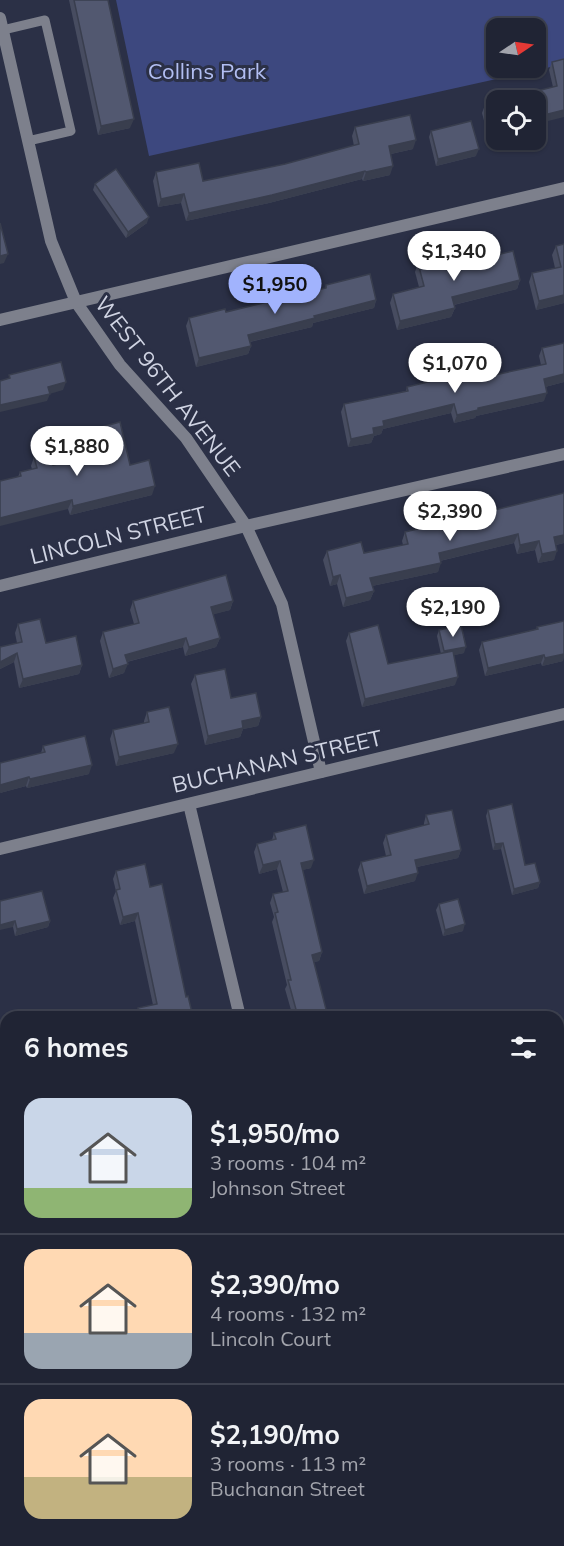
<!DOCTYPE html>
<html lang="en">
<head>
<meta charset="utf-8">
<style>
	body { margin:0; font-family:Mulish,sans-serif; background:#282c3c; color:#f1f3f6; height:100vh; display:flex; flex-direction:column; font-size:22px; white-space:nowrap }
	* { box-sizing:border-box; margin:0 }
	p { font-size:20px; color:#a2a4ac }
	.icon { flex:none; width:33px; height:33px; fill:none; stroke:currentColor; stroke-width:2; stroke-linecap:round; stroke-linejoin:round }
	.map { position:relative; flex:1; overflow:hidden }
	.side { position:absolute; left:0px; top:1011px; width:564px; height:536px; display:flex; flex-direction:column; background:#202434; border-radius:18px 18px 0 0; box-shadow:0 2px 4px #0004,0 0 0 2px #3d414f }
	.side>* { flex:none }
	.needle { width:39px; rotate:77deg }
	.controls { position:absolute; left:486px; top:18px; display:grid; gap:12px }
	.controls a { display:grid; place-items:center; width:60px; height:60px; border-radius:12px; background:#202434; box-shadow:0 2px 4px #0004,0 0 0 2px #3d414f; font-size:30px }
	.price { position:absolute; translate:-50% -51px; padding:0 14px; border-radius:21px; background:#fff; color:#222; font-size:20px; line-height:39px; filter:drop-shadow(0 2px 3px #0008) }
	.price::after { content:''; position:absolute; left:50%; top:36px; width:18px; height:14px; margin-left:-9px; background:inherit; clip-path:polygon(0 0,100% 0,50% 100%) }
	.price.current { background:#a1b3fd; color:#111 }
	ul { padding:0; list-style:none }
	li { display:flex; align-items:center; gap:18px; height:150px; padding:0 24px }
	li+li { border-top:2px solid #3d414f }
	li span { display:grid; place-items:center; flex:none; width:168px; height:120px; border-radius:18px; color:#555 }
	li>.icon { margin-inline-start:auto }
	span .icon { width:72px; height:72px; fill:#fffc; stroke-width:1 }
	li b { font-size:26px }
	h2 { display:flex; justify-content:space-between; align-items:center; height:72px; padding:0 24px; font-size:26px }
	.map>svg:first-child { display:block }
	.green { fill:#3d487f; fill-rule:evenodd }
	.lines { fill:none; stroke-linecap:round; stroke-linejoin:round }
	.service { stroke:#7d808c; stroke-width:9 }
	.minor { stroke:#7d808c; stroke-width:12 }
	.wall { fill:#474c60 }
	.shaded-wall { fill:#393e4e }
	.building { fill:#525870; stroke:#393e4e; stroke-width:1.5 }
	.labels { text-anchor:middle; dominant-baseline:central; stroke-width:6; stroke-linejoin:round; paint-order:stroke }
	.park-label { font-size:22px; fill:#b2bef2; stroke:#2b3046 }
	.street-label { font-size:22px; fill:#d0d4e3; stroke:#2b3046 }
</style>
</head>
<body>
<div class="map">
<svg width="564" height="1546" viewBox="0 0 564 1546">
	<rect width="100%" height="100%" fill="#2b3046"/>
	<!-- green -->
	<path class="green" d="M116,0H564V64L149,156ZM496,28H536V68H496Z"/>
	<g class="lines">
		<!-- service -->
		<polyline class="service" points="3,30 45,20 71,131 28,141"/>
		<!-- minor -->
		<g class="minor">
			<polyline points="0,18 51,241 76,302 120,365 186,438 246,526 282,604 321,772"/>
			<polyline points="0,320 564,188"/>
			<polyline points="0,586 246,526 564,454"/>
			<polyline points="189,804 240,1017"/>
			<polyline points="0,849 564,714"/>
			<polyline points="0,1137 6,1136"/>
			<polyline points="558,1255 564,1244"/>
			<polyline points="558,1517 564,1516"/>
			<polyline points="532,1540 533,1546"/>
			<polyline points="140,1546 144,1540"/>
		</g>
	</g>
	<!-- wall -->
	<g class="wall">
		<polygon points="69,0 108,0 130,128 98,135"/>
		<polygon points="552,62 564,117 553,87 549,70"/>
		<polygon points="496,102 496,134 488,136 482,113 485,105"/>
		<polygon points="355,127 413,149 391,154 390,175 363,181 362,179 269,203 186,221 181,203 158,207 153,181 156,172 203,181 285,164 354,146 352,136"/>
		<polygon points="431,131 476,156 436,166 429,137"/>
		<polygon points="95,184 147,223 126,238 93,190"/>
		<polygon points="564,244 564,303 536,310 529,282 532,273 555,268 552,255 556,246"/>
		<polygon points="480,259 520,280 517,289 454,305 455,308 451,317 397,330 390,303 393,294 419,287 415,272 418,263"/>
		<polygon points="326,285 376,300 374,308 313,323 312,327 250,342 251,346 248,354 196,367 186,326 189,318 226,312 325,288"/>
		<polygon points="564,343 564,382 545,387 544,401 476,416 475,418 454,423 451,413 383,429 381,434 374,436 371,443 348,447 341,412 344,404 406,391 407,387 471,380 541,365 539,356 542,348"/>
		<polygon points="94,429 130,465 152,495 70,515 68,509 18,477 20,472 32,469 31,466 34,457 53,465 95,455 90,438"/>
		<polygon points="564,493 564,543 556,545 554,560 538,563 535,550 517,554 514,543 440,561 438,572 372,586 374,591 370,600 343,607 337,584 330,586 323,560 327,551 364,553 403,545 402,541 405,532"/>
		<polygon points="133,601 233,601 230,610 213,614 220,638 216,647 185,656 183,647 127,662 124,673 109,678 100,641 103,632 134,624 130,610"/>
		<polygon points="18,624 46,643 82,665 79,674 19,688 14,662 0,669 0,647 17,643 15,633"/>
		<polygon points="537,627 563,661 542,666 541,663 485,676 479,650 482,642 536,630"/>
		<polygon points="439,630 464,653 454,655 455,685 362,707 346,641 349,633 388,664 441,654 437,636"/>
		<polygon points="195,675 261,717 258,726 243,729 240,737 205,745 191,684"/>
		<polygon points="147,712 174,753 116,766 110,739 113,730 144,723 144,721"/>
		<polygon points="43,746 89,774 27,788 26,786 0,793 41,753"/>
		<polygon points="488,810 525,865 540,882 538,888 512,895 501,849 493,850 486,816"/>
		<polygon points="426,815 461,850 458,858 417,867 415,881 364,894 358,870 361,862 386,856 383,843 386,835 424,826 424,823"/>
		<polygon points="274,833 311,868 302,870 322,952 319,961 313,962 328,1017 293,1017 285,989 287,985 272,922 274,917 270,903 273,894 283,892 277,869 259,874 254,852 257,844 272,840"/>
		<polygon points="116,871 150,887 193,1017 135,1017 138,1008 153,1005 135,921 120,925 113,898 116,891 113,879"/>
		<polygon points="0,901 50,921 48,927 15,936 13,927"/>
		<polygon points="439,904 463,931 443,936 436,910"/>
		<polygon points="6,1323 6,1366 0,1357 0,1326"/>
		<polygon points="42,1540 77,1540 73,1546 51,1546"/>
		<polygon points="264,1540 285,1540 282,1546 274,1546"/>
	</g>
	<!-- shaded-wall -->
	<g class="shaded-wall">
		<polygon points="564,110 564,117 536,124 536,117"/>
		<polygon points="134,119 130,128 98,135 101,126"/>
		<polygon points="496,127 496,134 488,136 491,129"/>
		<polygon points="416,140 413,149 386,155 389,146"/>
		<polygon points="479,149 476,156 436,166 438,159"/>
		<polygon points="393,166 390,175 363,181 366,172"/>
		<polygon points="365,171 362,179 269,203 186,221 189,213"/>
		<polygon points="184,194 181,203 158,207 161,199"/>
		<polygon points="149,217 147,223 126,238 128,232"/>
		<polygon points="8,254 4,263 0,264 0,256"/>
		<polygon points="520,280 517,289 449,306 452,297"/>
		<polygon points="564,295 564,303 536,310 539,301"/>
		<polygon points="376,300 374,308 313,323 312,327 245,343 248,335 314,316"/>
		<polygon points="455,308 451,317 397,330 400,321"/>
		<polygon points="251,346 248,354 196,367 199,358"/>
		<polygon points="564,374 564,382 541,388 544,379"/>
		<polygon points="66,382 63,390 46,395 48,387"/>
		<polygon points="547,393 544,401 476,416 475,418 454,423 457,415 478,408"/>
		<polygon points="50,394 47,401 0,412 0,405"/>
		<polygon points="454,404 451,413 383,429 381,434 374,436 371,443 348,447 351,439 373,428 383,421"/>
		<polygon points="155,486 152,495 70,515 73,506"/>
		<polygon points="72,500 68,509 0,526 0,518"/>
		<polygon points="518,534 514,543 435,562 439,553"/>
		<polygon points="564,535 564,543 551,546 554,537"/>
		<polygon points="539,541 535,550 517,554 520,545"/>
		<polygon points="557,551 554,560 538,563 542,554"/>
		<polygon points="441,563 438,572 367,587 370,578"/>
		<polygon points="340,575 337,584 330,586 333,577"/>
		<polygon points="374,591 370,600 343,607 346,598"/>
		<polygon points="233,601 230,610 208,616 211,607"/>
		<polygon points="186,638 183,647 122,663 125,655"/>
		<polygon points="220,638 216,647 185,656 189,647"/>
		<polygon points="466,647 464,653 442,658 444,651"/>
		<polygon points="564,647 564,658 563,661 542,666 545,658"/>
		<polygon points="17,653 14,662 0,669 0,662"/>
		<polygon points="544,655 541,663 485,676 488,668"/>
		<polygon points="128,664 124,673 109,678 113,669"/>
		<polygon points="82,665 79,674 19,688 23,679"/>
		<polygon points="458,677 455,685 362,707 365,699"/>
		<polygon points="261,717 258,726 243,729 240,737 205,745 208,736 242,721"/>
		<polygon points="178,744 174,753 116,766 119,757"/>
		<polygon points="92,765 89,774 27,788 30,779"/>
		<polygon points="29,777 26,786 0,793 0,785"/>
		<polygon points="503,843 501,849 493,850 495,844"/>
		<polygon points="461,850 458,858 412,868 415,860"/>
		<polygon points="314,860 311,868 298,871 301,863"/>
		<polygon points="280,861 277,869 259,874 263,865"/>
		<polygon points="418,873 415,881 364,894 367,886"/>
		<polygon points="540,882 538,888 512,895 514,889"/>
		<polygon points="138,913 135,921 120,925 123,917"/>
		<polygon points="15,921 13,927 0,930 0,925"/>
		<polygon points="50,921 48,927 15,936 17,929"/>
		<polygon points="465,924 463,931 443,936 445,930"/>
		<polygon points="322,952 319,961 308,963 312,955"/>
		<polygon points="564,1136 564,1140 558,1149 560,1142"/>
	</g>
	<!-- building -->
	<g class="building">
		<polygon points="74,0 108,0 134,119 101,126"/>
		<polygon points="564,59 564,110 536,117 536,100 501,100 557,86 552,62"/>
		<polygon points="496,102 496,127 491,129 485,105"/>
		<polygon points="410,115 416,140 389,146 393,166 366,172 365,171 272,195 189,213 184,194 161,199 156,172 199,163 203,181 285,164 359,144 355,127"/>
		<polygon points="471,121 479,149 438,159 431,131"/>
		<polygon points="116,169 149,217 128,232 95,184"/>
		<polygon points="0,223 8,254 0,256"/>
		<polygon points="564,244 564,295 539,301 532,273 561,267 556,246"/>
		<polygon points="478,249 480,259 513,251 520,280 452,297 455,308 400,321 393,294 424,286 418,263"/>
		<polygon points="370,274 376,300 314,316 315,318 248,335 251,346 199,358 189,318 225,309 226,312 326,288 326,285"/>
		<polygon points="564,343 564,374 544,379 547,393 478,408 478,410 457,415 454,404 383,421 384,426 373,428 374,434 351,439 344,404 408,391 407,387 469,372 471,380 546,364 542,348"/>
		<polygon points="61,362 66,382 48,387 50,394 0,405 0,381 10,378 9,375"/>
		<polygon points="120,422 130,465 149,460 155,486 73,506 72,500 0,518 0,481 21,476 20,472 37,468 34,457 51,453 53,465 100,454 94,429"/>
		<polygon points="564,493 564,535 554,537 557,551 542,554 539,541 520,545 518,534 439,553 441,563 370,578 374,591 346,598 340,575 333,577 327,551 361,542 364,553 408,544 405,532"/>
		<polygon points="226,575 233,601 211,607 220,638 189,647 186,638 125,655 128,664 113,669 103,632 139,623 133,601"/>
		<polygon points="40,619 46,643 76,636 82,665 23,679 17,653 0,662 0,647 22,642 18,624"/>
		<polygon points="564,621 564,654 545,658 544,655 488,668 482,642 538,629 537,627"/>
		<polygon points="378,625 388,664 453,651 458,677 365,699 349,633"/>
		<polygon points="461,625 466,647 444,651 439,630"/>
		<polygon points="225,669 231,698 256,693 261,717 242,721 243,728 208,736 195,675"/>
		<polygon points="169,707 178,744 119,757 113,730 149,722 147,712"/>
		<polygon points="85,736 92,765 30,779 29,777 0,785 0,763 45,752 43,746"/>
		<polygon points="512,804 525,865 535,863 540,882 514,889 503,843 495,844 488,810"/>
		<polygon points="452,810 461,850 415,860 418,873 367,886 361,862 391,855 386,835 429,824 426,815"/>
		<polygon points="306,825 314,860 301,863 322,952 312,955 328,1017 298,1017 288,980 291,980 275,913 278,912 273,894 288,891 280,861 263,865 257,844 276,839 274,833"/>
		<polygon points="145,864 150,887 162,884 186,997 188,996 193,1017 140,1017 138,1008 157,1004 138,913 123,917 116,890 120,889 116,871"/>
		<polygon points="42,891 50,921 17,929 15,921 0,925 0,901"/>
		<polygon points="458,899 465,924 445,930 439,904"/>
		<polygon points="558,1098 564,1102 564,1136 560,1142 558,1140"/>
		<polygon points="6,1323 6,1352 0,1344 0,1326"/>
		<polygon points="0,1532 6,1538 6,1540 0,1546"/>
		<polygon points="60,1540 74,1540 71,1546 69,1546"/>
	</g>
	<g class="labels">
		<!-- park labels -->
		<g class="park-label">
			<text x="207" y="71">Collins Park</text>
		</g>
		<!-- street labels -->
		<g class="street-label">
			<text transform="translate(168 386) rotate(52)">WEST 96TH AVENUE</text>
			<text transform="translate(118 535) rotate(-14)">LINCOLN STREET</text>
			<text transform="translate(277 761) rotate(-13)">BUCHANAN STREET</text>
		</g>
	</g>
</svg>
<div class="controls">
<a><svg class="needle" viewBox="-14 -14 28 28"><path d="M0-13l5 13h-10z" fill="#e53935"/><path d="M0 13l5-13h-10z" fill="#a2a4ac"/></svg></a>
<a><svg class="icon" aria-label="locate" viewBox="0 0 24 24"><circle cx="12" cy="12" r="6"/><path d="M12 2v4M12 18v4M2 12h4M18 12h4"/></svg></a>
</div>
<b class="price" style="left:454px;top:282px">$1,340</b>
<b class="price current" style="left:275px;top:315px">$1,950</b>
<b class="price" style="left:455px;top:394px">$1,070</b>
<b class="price" style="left:77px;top:477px">$1,880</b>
<b class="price" style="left:450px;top:542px">$2,390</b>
<b class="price" style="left:453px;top:638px">$2,190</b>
<section class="side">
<h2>6 homes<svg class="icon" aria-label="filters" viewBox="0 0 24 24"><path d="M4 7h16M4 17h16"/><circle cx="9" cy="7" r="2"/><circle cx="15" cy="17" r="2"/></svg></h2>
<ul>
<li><span style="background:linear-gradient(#c9d6e8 75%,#8fb573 0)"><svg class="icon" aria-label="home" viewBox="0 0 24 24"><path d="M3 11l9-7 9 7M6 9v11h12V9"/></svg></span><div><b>$1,950/mo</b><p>3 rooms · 104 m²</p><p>Johnson Street</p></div></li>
<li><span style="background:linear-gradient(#ffd9b3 70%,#9aa5b1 0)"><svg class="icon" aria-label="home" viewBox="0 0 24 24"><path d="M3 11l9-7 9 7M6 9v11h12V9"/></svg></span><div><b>$2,390/mo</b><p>4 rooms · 132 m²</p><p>Lincoln Court</p></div></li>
<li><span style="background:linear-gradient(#ffd9b3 65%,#c2b280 0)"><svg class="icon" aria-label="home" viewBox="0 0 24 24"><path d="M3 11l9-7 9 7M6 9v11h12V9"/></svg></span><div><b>$2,190/mo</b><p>3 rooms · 113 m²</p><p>Buchanan Street</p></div></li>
</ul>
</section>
</div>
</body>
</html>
